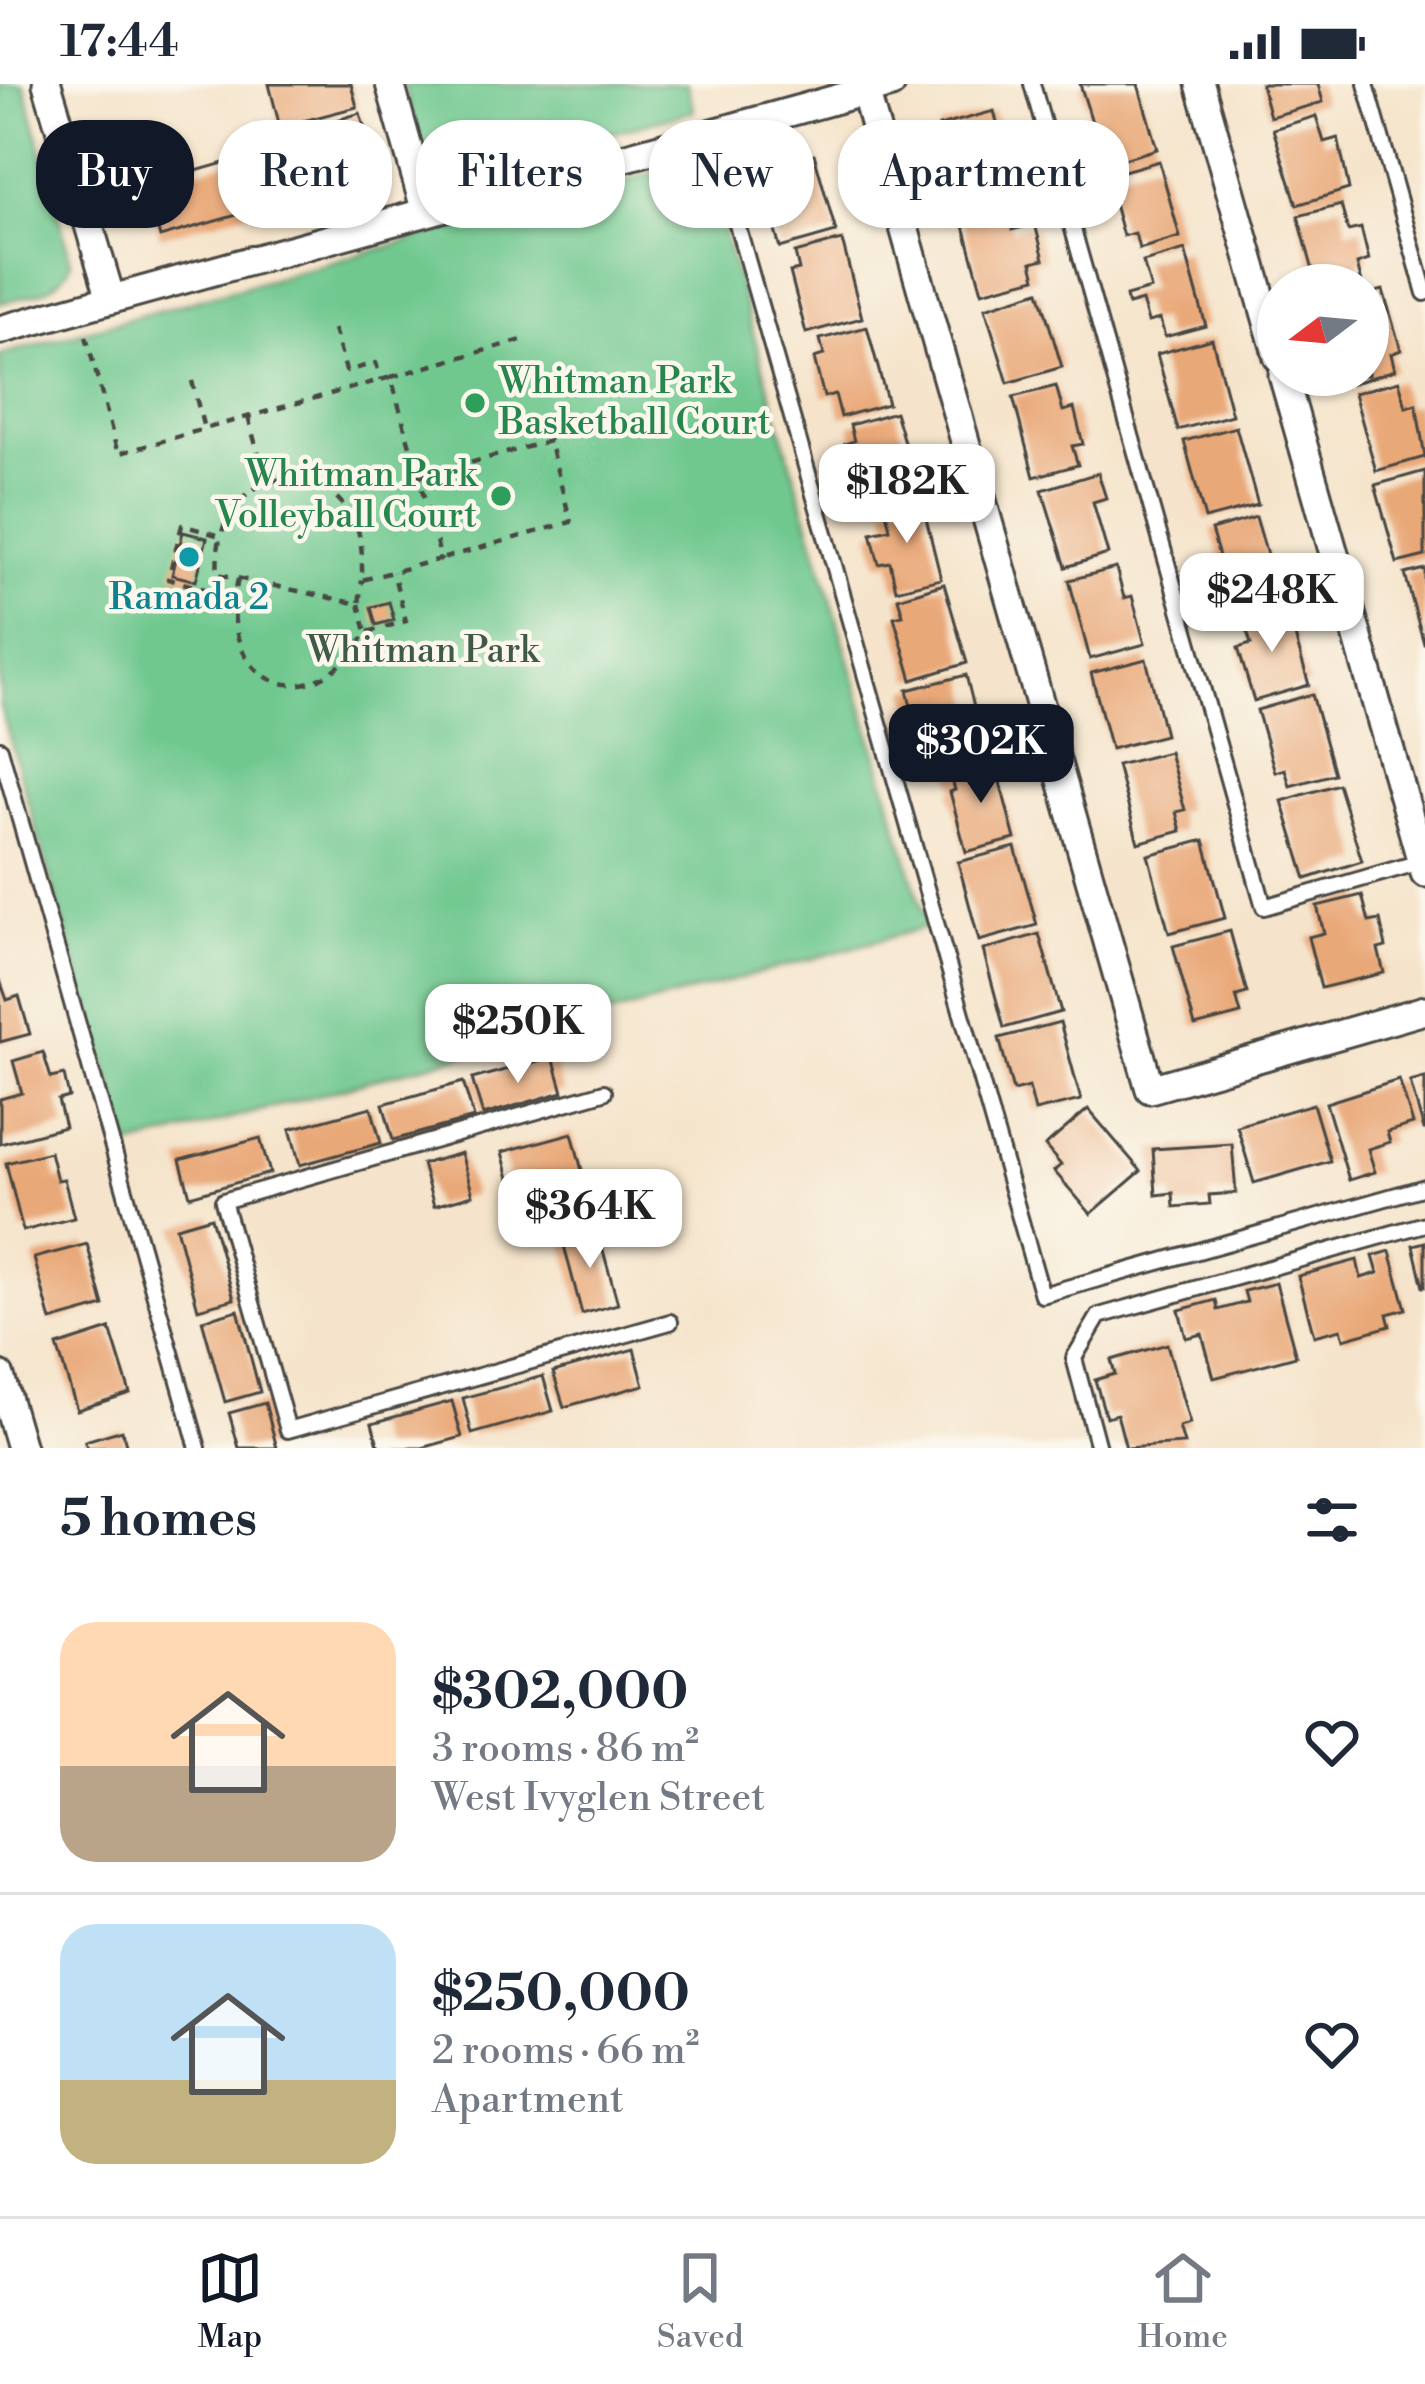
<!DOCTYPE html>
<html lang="en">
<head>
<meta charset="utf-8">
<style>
	body { margin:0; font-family:"Libre Bodoni",serif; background:#f2f2f3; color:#1f2937; height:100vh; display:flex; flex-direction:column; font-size:45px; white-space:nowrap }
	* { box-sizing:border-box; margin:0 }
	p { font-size:39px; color:#747a83 }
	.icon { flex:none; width:66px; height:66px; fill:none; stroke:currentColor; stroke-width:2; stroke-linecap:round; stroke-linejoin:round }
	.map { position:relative; height:1364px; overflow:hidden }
	.drawer { display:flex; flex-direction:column; background:#fff; flex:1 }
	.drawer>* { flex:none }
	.guide { position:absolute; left:36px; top:36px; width:1353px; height:108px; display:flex; gap:24px }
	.needle { width:78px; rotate:254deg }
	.tools { position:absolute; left:1257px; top:180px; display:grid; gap:24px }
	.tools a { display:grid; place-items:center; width:132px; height:132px; border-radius:50%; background:#fff; box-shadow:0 3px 9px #0004; font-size:60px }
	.price { position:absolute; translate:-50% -102px; padding:0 27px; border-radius:24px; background:#fff; color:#222; font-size:39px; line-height:78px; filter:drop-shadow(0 3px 6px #0008) }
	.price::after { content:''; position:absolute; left:50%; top:72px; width:36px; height:27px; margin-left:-18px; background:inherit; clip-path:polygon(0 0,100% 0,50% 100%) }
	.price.selected { background:#111827; color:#fff }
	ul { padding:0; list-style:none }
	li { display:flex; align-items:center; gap:36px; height:300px; padding:0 60px }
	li+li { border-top:3px solid #e0e1e3 }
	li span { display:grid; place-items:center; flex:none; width:336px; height:240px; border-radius:36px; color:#555 }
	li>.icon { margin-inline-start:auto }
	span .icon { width:144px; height:144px; fill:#fffc; stroke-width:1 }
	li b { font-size:51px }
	h2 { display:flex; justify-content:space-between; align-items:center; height:144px; padding:0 60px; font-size:51px }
	.tag { padding:0 42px; border-radius:48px; background:#fff; box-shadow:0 3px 9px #0004; font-size:42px; line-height:108px }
	.tag.selected { background:#111827; color:#fff }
	.status { display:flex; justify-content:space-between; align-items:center; height:84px; padding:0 60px; background:#fff; direction:ltr }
	.status svg { height:33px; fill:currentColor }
	.menu { display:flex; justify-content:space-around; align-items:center; height:168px; border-top:3px solid #e0e1e3; background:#fff; font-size:33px; color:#747a83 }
	.menu a { display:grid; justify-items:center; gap:6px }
	.menu .selected { color:#111827 }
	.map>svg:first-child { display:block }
	.green { fill:#70c88f; stroke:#4e7a5d; stroke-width:3 }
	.building { fill:#e9a878 }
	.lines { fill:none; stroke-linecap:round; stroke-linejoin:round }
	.service-casing { stroke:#494743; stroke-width:20 }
	.minor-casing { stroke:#494743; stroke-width:33 }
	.path { stroke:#494743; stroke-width:4.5; stroke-dasharray:9 9; stroke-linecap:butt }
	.service { stroke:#fff; stroke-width:14 }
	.minor { stroke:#fff; stroke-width:27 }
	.leisure-dot { fill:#2e9e5b; stroke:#fbf7ec; stroke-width:4.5 }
	.culture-dot { fill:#0f9aa8; stroke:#fbf7ec; stroke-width:4.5 }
	.labels { text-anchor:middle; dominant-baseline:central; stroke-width:9; stroke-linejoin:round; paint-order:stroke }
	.leisure-label { font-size:36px; fill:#27864d; stroke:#fbf7ec; text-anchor:start }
	.culture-label { font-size:36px; fill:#0d838f; stroke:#fbf7ec }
	.park-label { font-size:36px; fill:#405a49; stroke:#fbf7ec }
</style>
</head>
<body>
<div class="status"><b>17:44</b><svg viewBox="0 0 49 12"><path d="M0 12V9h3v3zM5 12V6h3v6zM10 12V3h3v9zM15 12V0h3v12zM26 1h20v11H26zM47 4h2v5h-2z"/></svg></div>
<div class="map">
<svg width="1425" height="1364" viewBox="0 0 1425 1364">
	<rect width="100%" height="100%" fill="#fbf7ec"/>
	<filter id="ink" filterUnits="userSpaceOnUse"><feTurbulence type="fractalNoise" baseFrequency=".00833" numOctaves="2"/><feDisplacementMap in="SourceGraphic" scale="24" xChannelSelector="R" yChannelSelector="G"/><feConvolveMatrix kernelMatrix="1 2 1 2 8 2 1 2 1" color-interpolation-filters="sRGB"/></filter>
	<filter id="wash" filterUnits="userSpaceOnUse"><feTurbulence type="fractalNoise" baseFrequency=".004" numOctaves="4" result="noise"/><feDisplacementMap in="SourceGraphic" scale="48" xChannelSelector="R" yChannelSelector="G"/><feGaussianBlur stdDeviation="2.7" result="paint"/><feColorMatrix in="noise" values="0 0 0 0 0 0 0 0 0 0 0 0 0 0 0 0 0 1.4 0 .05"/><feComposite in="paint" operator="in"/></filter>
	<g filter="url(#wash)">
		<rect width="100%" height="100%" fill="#f5e4cb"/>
		<!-- green -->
		<g class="green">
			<path d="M0,0H24L71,178C60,209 30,211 0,219Z"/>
			<polygon points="403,0 687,0 694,27 443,94 427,81"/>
			<polygon points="702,75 927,843 129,1063 0,622 0,271"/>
		</g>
		<g id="blocks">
			<!-- building -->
			<g class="building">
				<polygon points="269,0 351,0 357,23 280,43"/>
				<polygon points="1080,0 1138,0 1157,65 1114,78 1105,52 1097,54"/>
				<polygon points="1261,0 1318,0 1323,18 1270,33"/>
				<polygon points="994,27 1014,103 960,118 939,42"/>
				<polygon points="360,29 368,57 353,61 357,75 292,94 280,53"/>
				<polygon points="1316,32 1324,58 1338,54 1349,105 1297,121 1273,45"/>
				<polygon points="814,70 836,148 780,164 763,106 775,102 770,83"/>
				<polygon points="251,71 256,90 266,87 272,110 262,113 265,123 160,153 144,95 170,87 172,94"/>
				<polygon points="1159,77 1180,153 1139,165 1135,149 1123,152 1106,92"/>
				<polygon points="1005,119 1012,146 1035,140 1044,175 1032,178 1036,194 982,208 961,131"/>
				<polygon points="1341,121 1348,147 1361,144 1369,176 1357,180 1362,199 1317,201 1298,132"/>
				<polygon points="842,156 862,234 806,249 790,188 799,186 795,169"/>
				<polygon points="1185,166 1206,242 1165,253 1160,235 1148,238 1142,217 1128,221 1126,212 1151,205 1143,178"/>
				<polygon points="1383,206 1401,266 1391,270 1395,286 1351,300 1349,291 1368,291 1368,210"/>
				<polygon points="1039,207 1062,283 1008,299 985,224"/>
				<polygon points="867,243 888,320 841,333 835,310 824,313 814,274 824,271 820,255"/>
				<polygon points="1212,255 1232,331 1178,346 1157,270"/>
				<polygon points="1399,297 1406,323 1416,320 1425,373 1376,387 1354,309"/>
				<polygon points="1056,302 1063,327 1074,324 1083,360 1072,362 1078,381 1034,393 1013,313"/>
				<polygon points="895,328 918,405 863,422 845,360 854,357 850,341"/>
				<polygon points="1236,343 1258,421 1205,435 1184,357"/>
				<polygon points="1425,387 1425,472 1397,479 1375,401"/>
				<polygon points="1098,389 1106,414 1093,418 1108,470 1066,483 1042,406"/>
				<polygon points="921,414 941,495 896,506 890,478 879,480 871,449 890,445 885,423"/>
				<polygon points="1256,433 1279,512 1234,525 1228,506 1218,508 1208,475 1219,472 1211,446"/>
				<polygon points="183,448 207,454 196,497 172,491"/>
				<polygon points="1116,484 1124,514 1132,512 1145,560 1090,575 1069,496"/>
				<polygon points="1425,485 1425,560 1424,560 1405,490"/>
				<polygon points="944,500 967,579 912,596 894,533 903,531 898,514"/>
				<polygon points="389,518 394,536 376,541 371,523"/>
				<polygon points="1286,521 1309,601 1254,617 1238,564 1251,560 1243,534"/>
				<polygon points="1146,575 1165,651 1111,665 1091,589"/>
				<polygon points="966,591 985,668 926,683 907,606"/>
				<polygon points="1312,610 1334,690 1290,702 1285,685 1275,688 1257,626"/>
				<polygon points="1169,668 1185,726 1176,728 1181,747 1138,759 1117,681"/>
				<polygon points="994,675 1015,755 966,768 950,708 955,706 950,687"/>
				<polygon points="1338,700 1362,777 1306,795 1282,717"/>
				<polygon points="1204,756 1225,834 1169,849 1148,771"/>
				<polygon points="1015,763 1037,841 979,857 958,778"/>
				<polygon points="1362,811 1369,838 1380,836 1386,863 1378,865 1384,889 1321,904 1308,853 1324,849 1317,822"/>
				<polygon points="1230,847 1247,909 1236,912 1241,930 1195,942 1173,862"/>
				<polygon points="1039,850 1061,928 1004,944 983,866"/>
				<polygon points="0,896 7,916 19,912 30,950 0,958"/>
				<polygon points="1060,938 1081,1016 1035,1027 1029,1003 1013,1007 999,954"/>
				<polygon points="43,968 51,994 64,991 69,1013 58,1016 65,1043 0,1060 0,1015 22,1009 13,977"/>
				<polygon points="553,973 563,1008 483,1031 472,995"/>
				<polygon points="1425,994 1425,1046 1424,1046 1410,998"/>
				<polygon points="1399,996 1413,1040 1387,1048 1390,1058 1368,1065 1375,1088 1349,1096 1326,1019"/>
				<polygon points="463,998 474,1034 393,1056 383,1020"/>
				<polygon points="1313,1020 1330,1077 1254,1099 1237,1042"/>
				<polygon points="371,1023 381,1059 300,1081 290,1045"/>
				<polygon points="1088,1025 1141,1087 1091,1130 1054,1087 1061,1081 1045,1062"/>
				<polygon points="572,1049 593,1128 523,1147 502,1068"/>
				<polygon points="260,1054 270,1089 190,1112 180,1076"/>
				<polygon points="1232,1060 1236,1109 1209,1111 1210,1120 1174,1123 1173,1109 1156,1111 1153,1065"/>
				<polygon points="50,1068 57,1096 64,1095 74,1134 23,1147 6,1079"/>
				<polygon points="461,1069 473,1111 434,1122 422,1080"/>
				<polygon points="211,1133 234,1215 198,1225 176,1143"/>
				<polygon points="597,1145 618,1220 582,1230 562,1154"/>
				<polygon points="1425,1158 1425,1203 1423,1203 1413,1161"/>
				<polygon points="87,1160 104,1222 51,1237 34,1174"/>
				<polygon points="1390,1167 1406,1225 1387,1230 1390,1242 1344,1255 1341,1245 1314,1252 1298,1192 1357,1176 1361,1194 1378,1189 1373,1172"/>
				<polygon points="1276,1199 1296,1272 1214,1294 1202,1250 1186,1254 1179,1226 1216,1216 1218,1226 1247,1218 1244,1207"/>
				<polygon points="238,1226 260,1308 225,1318 202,1236"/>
				<polygon points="110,1245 130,1309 77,1326 57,1262"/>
				<polygon points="1167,1260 1190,1340 1179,1343 1184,1360 1126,1364 1117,1330 1106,1333 1095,1296 1115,1290 1111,1276"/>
				<polygon points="634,1265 644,1301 564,1323 553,1288"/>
				<polygon points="543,1292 553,1327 472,1350 463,1314"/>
				<polygon points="452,1317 462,1353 422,1364 379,1364 372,1339"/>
				<polygon points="265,1319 277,1364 239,1364 229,1329"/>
				<polygon points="122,1346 127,1364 87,1364 85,1357"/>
			</g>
		</g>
	</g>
	<g filter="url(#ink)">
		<use href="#blocks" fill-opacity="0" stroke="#494743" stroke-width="3"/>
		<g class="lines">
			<defs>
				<g id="service">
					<polyline points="1032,0 1264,823 1424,777"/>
					<polyline points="1366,0 1425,209"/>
					<polyline points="711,49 1042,1211 1425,1103"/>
					<polyline points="0,665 198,1364"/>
					<polyline points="604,1008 223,1117 288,1346 670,1238"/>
					<polyline points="1098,1364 1074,1274 1099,1232 1425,1140"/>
				</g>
				<g id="minor">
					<polyline points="47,0 111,215"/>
					<polyline points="390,0 426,128"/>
					<polyline points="863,0 1150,1005 1425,926"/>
					<polyline points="1200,0 1278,273"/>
					<polyline points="0,246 891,0"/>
					<polyline points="1283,291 1425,789"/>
					<polyline points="0,1292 21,1364"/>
				</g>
			</defs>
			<!-- service casing -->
			<use href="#service" class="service-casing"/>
			<!-- minor casing -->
			<use href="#minor" class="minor-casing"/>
			<!-- path -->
			<g class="path">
				<polyline points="334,245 346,287 376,279 381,296"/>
				<polyline points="86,252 118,370 204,345"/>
				<polyline points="391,293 522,256"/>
				<path d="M192,297L204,345L391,293L441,475L362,496C362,479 363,457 356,441C317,359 209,392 218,490L359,520L362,496"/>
				<polyline points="248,333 266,397"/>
				<polyline points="419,393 549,357 571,438 441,475"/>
				<polyline points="217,451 182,441 168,495 234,513"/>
				<path d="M238,495C214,601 313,642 366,548L359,520"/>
				<polyline points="368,548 406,537 393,488"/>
			</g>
			<!-- service -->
			<use href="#service" class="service"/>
			<!-- minor -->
			<use href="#minor" class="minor"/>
		</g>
	</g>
	<!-- markers -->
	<g class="leisure-dot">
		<circle cx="475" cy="319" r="12"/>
		<circle cx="501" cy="412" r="12"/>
	</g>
	<circle class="culture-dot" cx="189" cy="473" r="12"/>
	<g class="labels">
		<!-- leisure labels -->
		<g class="leisure-label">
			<text x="499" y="298">Whitman Park<tspan x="499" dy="41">Basketball Court</tspan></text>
			<text x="477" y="391" text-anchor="end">Whitman Park<tspan x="477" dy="41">Volleyball Court</tspan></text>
		</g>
		<!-- culture labels -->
		<g class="culture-label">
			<text x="189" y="514">Ramada 2</text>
		</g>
		<!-- park labels -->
		<g class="park-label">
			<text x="423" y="567">Whitman Park</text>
		</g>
	</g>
</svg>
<div class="tools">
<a><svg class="needle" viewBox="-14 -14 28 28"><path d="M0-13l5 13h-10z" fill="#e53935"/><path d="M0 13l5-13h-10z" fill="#747a83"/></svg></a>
</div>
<b class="price" style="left:907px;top:462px">$182K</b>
<b class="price" style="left:1272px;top:571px">$248K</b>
<b class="price selected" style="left:981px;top:722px">$302K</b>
<b class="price" style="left:518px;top:1002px">$250K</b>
<b class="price" style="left:590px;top:1187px">$364K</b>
<div class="guide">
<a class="tag selected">Buy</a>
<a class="tag">Rent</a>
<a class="tag">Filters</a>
<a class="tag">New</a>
<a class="tag">Apartment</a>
</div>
</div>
<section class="drawer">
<h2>5 homes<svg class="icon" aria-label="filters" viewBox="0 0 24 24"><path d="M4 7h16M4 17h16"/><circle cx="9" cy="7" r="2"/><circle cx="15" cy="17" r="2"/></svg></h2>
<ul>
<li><span style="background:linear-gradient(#ffd9b3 60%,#b9a48a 0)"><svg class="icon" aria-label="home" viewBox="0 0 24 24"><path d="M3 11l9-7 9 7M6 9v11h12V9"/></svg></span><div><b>$302,000</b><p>3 rooms · 86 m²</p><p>West Ivyglen Street</p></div><svg class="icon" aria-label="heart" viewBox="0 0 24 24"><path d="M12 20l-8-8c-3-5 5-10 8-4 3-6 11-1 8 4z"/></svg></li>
<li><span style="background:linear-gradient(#bfe0f5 65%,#c2b280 0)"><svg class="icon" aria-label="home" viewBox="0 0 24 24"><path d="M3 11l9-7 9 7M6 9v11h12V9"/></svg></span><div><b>$250,000</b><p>2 rooms · 66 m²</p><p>Apartment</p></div><svg class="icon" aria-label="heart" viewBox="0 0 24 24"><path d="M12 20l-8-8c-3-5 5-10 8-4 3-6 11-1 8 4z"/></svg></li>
</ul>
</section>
<nav class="menu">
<a class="selected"><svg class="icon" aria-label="map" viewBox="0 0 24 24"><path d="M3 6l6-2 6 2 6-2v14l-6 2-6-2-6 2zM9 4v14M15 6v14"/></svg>Map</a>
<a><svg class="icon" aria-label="saved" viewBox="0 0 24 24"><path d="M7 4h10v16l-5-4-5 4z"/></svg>Saved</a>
<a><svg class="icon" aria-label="home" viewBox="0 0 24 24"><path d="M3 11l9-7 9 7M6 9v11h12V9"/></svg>Home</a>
</nav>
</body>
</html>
